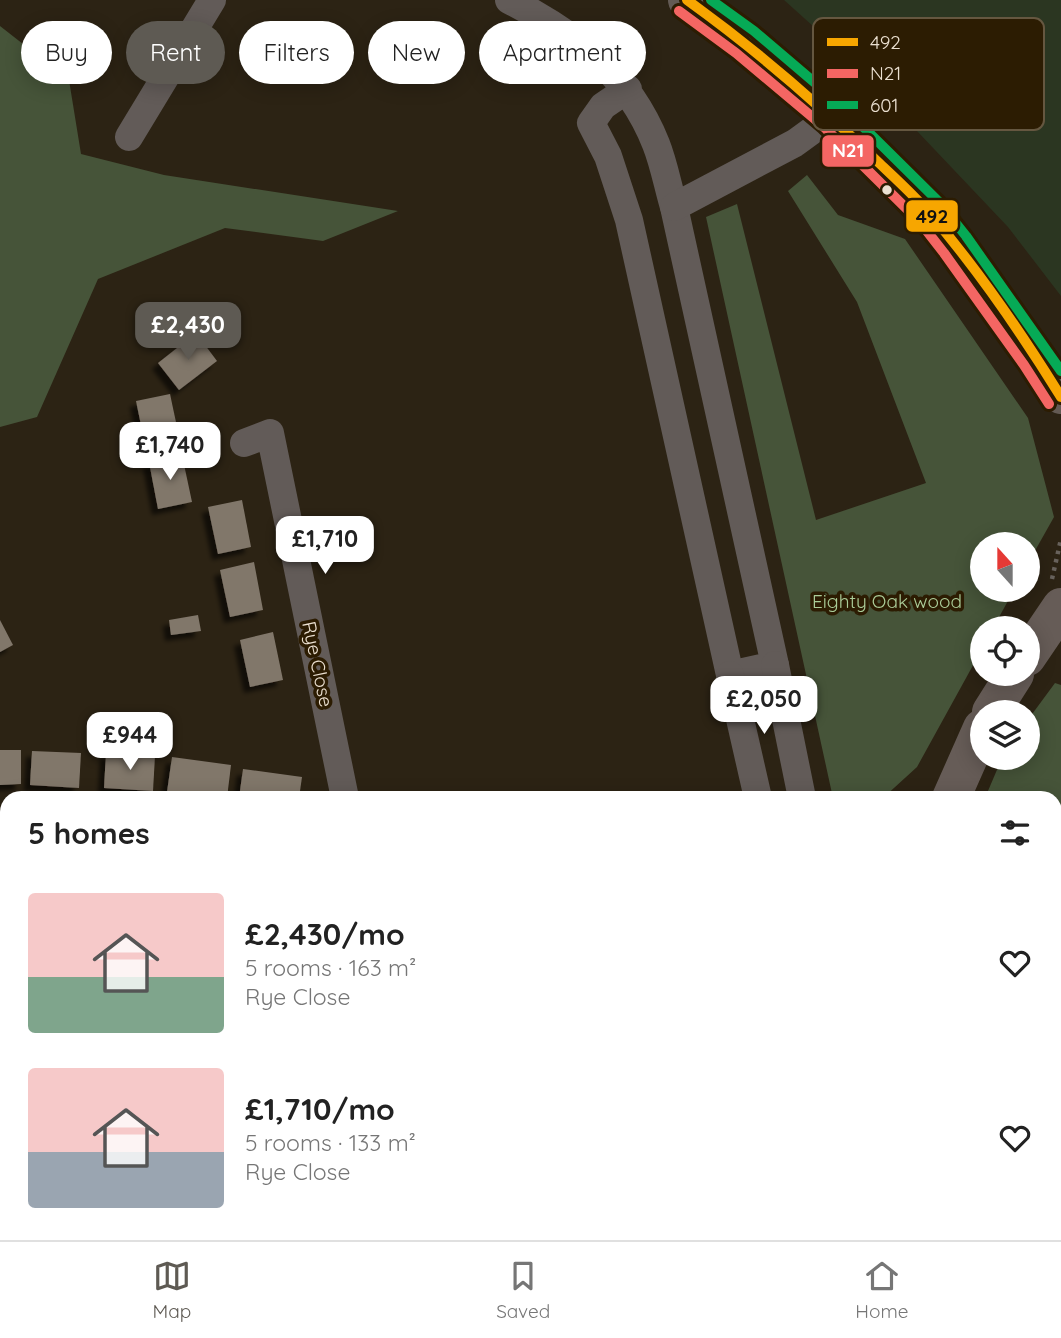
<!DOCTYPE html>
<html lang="en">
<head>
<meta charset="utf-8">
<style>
	body { margin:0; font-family:Quicksand,sans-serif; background:#f6f6f6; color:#222; height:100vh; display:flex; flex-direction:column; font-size:26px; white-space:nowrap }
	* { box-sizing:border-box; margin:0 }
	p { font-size:23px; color:#767676 }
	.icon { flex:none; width:38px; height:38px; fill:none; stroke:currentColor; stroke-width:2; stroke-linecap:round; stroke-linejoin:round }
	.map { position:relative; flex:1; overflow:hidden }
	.panel { position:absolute; left:0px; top:791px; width:1062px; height:450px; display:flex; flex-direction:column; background:#fff; border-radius:21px 21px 0 0; box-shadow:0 4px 18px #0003 }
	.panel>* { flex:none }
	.hud { position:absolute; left:21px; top:21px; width:700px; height:63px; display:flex; gap:14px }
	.needle { width:46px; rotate:339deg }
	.controls { position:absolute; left:970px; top:532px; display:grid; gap:14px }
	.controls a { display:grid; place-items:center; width:70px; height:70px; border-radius:50%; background:#fff; box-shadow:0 4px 18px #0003; font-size:35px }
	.price { position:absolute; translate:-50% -60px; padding:0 16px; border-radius:14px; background:#fff; color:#222; font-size:23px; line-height:46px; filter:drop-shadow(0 2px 4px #0008) }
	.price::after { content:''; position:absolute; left:50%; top:42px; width:21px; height:16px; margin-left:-10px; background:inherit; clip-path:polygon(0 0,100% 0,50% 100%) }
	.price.selected { background:#5e5a53; color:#fff }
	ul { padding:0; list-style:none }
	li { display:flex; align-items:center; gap:21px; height:175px; padding:0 28px }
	li span { display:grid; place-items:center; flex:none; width:196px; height:140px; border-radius:7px; color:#555 }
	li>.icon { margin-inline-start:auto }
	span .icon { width:84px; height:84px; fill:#fffc; stroke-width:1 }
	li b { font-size:30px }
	h2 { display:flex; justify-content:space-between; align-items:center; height:84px; padding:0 28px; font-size:30px }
	.pill { padding:0 24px; border-radius:32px; background:#fff; box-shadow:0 4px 18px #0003; font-size:24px; line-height:63px }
	.pill.selected { background:#5e5a53; color:#fff }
	.dock { display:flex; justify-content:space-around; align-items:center; height:98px; border-top:2px solid #e0e0e0; background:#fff; font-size:19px; color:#767676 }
	.dock a { display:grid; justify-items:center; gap:4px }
	.dock .selected { color:#5e5a53 }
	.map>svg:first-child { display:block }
	.education { fill:#392c1e }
	.green { fill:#2b3621 }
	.forest { fill:#465439 }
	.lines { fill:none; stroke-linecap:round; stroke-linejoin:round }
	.stream { stroke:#2f575a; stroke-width:8 }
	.building { fill:#81776b; filter:url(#shadow) }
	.path { stroke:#68625c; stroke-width:4.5; stroke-dasharray:3.5 5; stroke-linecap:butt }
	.service { stroke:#625b58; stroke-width:14 }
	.minor { stroke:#625b58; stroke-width:28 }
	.primary { stroke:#635a54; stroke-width:38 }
	.trunk { stroke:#665c57; stroke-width:38 }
	.bus-1-casing { stroke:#2c1c02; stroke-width:16 }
	.bus-2-casing { stroke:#2c1c02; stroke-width:16 }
	.bus-3-casing { stroke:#2c1c02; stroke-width:16 }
	.bus-1 { stroke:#f7a600; stroke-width:10 }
	.bus-2 { stroke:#f46663; stroke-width:10 }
	.bus-3 { stroke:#06aa56; stroke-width:10 }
	.bus-dot { fill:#ebe0d1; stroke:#2c1c02; stroke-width:2.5 }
	.labels { text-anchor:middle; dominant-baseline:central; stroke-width:7; stroke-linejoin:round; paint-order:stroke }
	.park-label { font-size:19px; fill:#abcd99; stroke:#2c1c02 }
	.street-label { font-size:19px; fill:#ebe0d1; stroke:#2c1c02 }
	.key { fill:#2c1c02; stroke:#655740; stroke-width:2 }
	.key-label { font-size:19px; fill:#ebe0d1 }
	.line-badge { stroke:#2c1c02; stroke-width:2.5 }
	.badge-label { font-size:19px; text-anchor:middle; font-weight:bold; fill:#fff }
	.pale-badge-label { font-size:19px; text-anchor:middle; font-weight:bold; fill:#111 }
</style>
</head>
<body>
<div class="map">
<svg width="1061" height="1240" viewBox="0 0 1061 1240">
	<defs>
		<filter id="shadow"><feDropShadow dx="-6" dy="6" stdDeviation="2" flood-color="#0009"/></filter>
	</defs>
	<rect width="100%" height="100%" fill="#2c2314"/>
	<!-- education -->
	<polygon class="education" points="7,1215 7,1234 438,1234 446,1240 0,1240 0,1216"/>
	<!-- green -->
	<g class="green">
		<polygon points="784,0 1061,0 1061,296 1008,227 844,54"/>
		<polygon points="315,1234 437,1234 445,1240 314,1240"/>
	</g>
	<!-- forest -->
	<g class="forest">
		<polygon points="0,26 69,80 81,154 164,175 398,211 323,241 225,228 98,279 37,417 0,427"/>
		<polygon points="807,175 838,215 905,239 1028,418 1054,517 1027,565 1027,544 982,544 982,590 1014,590 993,628 982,628 982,649 917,767 883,798 833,798 706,217 737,204 816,520 926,483 857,302 788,191"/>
		<polygon points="1055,683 1061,685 1061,1063 1055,1058 1055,798 985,798 1002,758 1027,758 1027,721"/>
		<rect x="0" y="841" width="7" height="175"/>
	</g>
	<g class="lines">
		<!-- stream -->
		<polyline class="stream" points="0,1203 7,1203"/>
	</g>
	<!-- building -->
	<g class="building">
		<polygon points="196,333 217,361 179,390 158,363"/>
		<polygon points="170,394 180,441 146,449 136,401"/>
		<polygon points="182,455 192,502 158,509 149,462"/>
		<polygon points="242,500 251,547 218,554 208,507"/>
		<polygon points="254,562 263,610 230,617 220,570"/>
		<polygon points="198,615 201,631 171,635 169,620"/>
		<polygon points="0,620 13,645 0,652"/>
		<polygon points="273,632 283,680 250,687 240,640"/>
		<polygon points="0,750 21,750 21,784 0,785"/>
		<polygon points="32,751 81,753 79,788 30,785"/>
		<polygon points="106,753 155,756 153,791 104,788"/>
		<polygon points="172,757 231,765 227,798 167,792"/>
		<polygon points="243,769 302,777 299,798 239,798"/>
	</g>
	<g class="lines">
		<!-- path -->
		<g class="path">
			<polyline points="1052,579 1061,539"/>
			<polyline points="1055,951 1061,952"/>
			<polyline points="1055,1064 1061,1070"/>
			<polyline points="437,1234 445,1240"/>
			<polyline points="850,1234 874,1240"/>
			<polyline points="569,1240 570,1234"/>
			<polyline points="706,1240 710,1236 718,1234"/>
		</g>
		<!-- service -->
		<polyline class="service" points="1055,1153 1061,1154"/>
		<!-- minor -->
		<g class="minor">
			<path d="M509,0C575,34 628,73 656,144C664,164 668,187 674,207L775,665L730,675L629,220L608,156L591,123L603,106L628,89"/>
			<polyline points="129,137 212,0"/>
			<polyline points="674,207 795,143 832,116"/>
			<polyline points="244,443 270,433 345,798"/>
			<polyline points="775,665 802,798"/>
			<polyline points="730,675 758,798"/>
			<polyline points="0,827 7,827"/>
		</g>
		<!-- primary -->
		<polyline class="primary" points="687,0 745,42 832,116 929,212 955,244 1061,395"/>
		<!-- trunk -->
		<g class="trunk">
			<polyline points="1027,657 1061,607"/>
			<polyline points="991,712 1015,674"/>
			<polyline points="951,798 982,728"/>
			<polyline points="0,1063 7,1062"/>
			<polyline points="0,1111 7,1111"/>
			<polyline points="1055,1132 1061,1134"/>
			<polyline points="0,1140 7,1140"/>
			<polyline points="1055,1181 1061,1182"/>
			<polyline points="1055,1228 1061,1229"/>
			<polyline points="498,1234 502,1240"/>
			<polyline points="957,1234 984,1240"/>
			<polyline points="642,1240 651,1234"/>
		</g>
		<defs>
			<path id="bus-1" d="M687,0C755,49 818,103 878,162C896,179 915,196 931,215C979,271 1022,334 1061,397"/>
			<polyline id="bus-2" points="679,11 736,53 823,126 919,221 944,253 1024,365 1049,404"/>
			<polyline id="bus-3" points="711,0 754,31 841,105 939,202 966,236 1061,371"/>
		</defs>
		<!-- bus-1 casing -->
		<use href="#bus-1" class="bus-1-casing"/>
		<!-- bus-2 casing -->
		<use href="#bus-2" class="bus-2-casing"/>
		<!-- bus-3 casing -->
		<use href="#bus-3" class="bus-3-casing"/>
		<!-- bus-1 -->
		<use href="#bus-1" class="bus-1"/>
		<!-- bus-2 -->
		<use href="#bus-2" class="bus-2"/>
		<!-- bus-3 -->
		<use href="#bus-3" class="bus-3"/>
	</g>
	<!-- markers -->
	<circle class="bus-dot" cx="887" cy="190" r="6"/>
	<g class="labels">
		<!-- park labels -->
		<g class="park-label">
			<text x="887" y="601">Eighty Oak wood</text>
		</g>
		<!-- street labels -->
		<g class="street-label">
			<text transform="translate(318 664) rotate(78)">Rye Close</text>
		</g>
	</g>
	<!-- legend -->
	<rect x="813" y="18" width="231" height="112" rx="10" class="key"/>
	<rect x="827" y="38" width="31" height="8" fill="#f7a600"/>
	<rect x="827" y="69" width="31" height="9" fill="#f46663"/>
	<rect x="827" y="101" width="31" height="8" fill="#06aa56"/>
	<g class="key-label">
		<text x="870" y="49">492</text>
		<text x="870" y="80">N21</text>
		<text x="870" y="112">601</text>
	</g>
	<g class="line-badge">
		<rect x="821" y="134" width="54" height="34" rx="7" fill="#f46663"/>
		<rect x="905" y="199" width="54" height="34" rx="7" fill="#f7a600"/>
	</g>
	<g class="badge-label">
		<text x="848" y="157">N21</text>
	</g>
	<g class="pale-badge-label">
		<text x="932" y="223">492</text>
	</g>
</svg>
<div class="controls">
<a><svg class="needle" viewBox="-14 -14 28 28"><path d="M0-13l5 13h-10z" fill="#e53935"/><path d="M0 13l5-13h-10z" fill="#767676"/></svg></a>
<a><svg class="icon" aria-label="locate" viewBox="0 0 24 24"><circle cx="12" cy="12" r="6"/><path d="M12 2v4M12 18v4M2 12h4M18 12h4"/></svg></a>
<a><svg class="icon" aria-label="layers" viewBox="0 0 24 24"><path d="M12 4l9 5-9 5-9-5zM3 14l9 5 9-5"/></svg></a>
</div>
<b class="price selected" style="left:188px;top:362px">£2,430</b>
<b class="price" style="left:170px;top:482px">£1,740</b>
<b class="price" style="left:325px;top:576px">£1,710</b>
<b class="price" style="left:764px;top:736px">£2,050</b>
<b class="price" style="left:130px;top:772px">£944</b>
<div class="hud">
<a class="pill">Buy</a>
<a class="pill selected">Rent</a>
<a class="pill">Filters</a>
<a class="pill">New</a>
<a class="pill">Apartment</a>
</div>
<section class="panel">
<h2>5 homes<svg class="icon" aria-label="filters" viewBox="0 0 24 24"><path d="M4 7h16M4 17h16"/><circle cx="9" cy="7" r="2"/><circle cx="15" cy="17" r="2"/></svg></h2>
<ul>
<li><span style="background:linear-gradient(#f6c9c9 60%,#7fa58c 0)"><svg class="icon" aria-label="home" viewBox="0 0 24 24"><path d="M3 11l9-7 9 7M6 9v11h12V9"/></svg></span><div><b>£2,430/mo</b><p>5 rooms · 163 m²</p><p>Rye Close</p></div><svg class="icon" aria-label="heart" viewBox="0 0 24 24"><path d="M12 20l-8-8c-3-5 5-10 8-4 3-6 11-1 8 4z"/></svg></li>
<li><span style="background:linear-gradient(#f6c9c9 60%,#9aa5b1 0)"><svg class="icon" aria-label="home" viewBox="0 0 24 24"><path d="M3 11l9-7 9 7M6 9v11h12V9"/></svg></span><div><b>£1,710/mo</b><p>5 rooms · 133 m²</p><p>Rye Close</p></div><svg class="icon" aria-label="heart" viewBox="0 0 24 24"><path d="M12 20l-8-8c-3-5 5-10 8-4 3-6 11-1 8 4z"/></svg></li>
</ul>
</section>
</div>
<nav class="dock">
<a class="selected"><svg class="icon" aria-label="map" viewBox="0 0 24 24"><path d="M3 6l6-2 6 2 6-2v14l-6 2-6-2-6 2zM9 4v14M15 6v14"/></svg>Map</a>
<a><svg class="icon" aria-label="saved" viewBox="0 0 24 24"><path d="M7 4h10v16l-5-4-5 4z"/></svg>Saved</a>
<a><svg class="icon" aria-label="home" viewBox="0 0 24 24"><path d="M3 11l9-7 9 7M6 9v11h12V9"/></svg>Home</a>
</nav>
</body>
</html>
